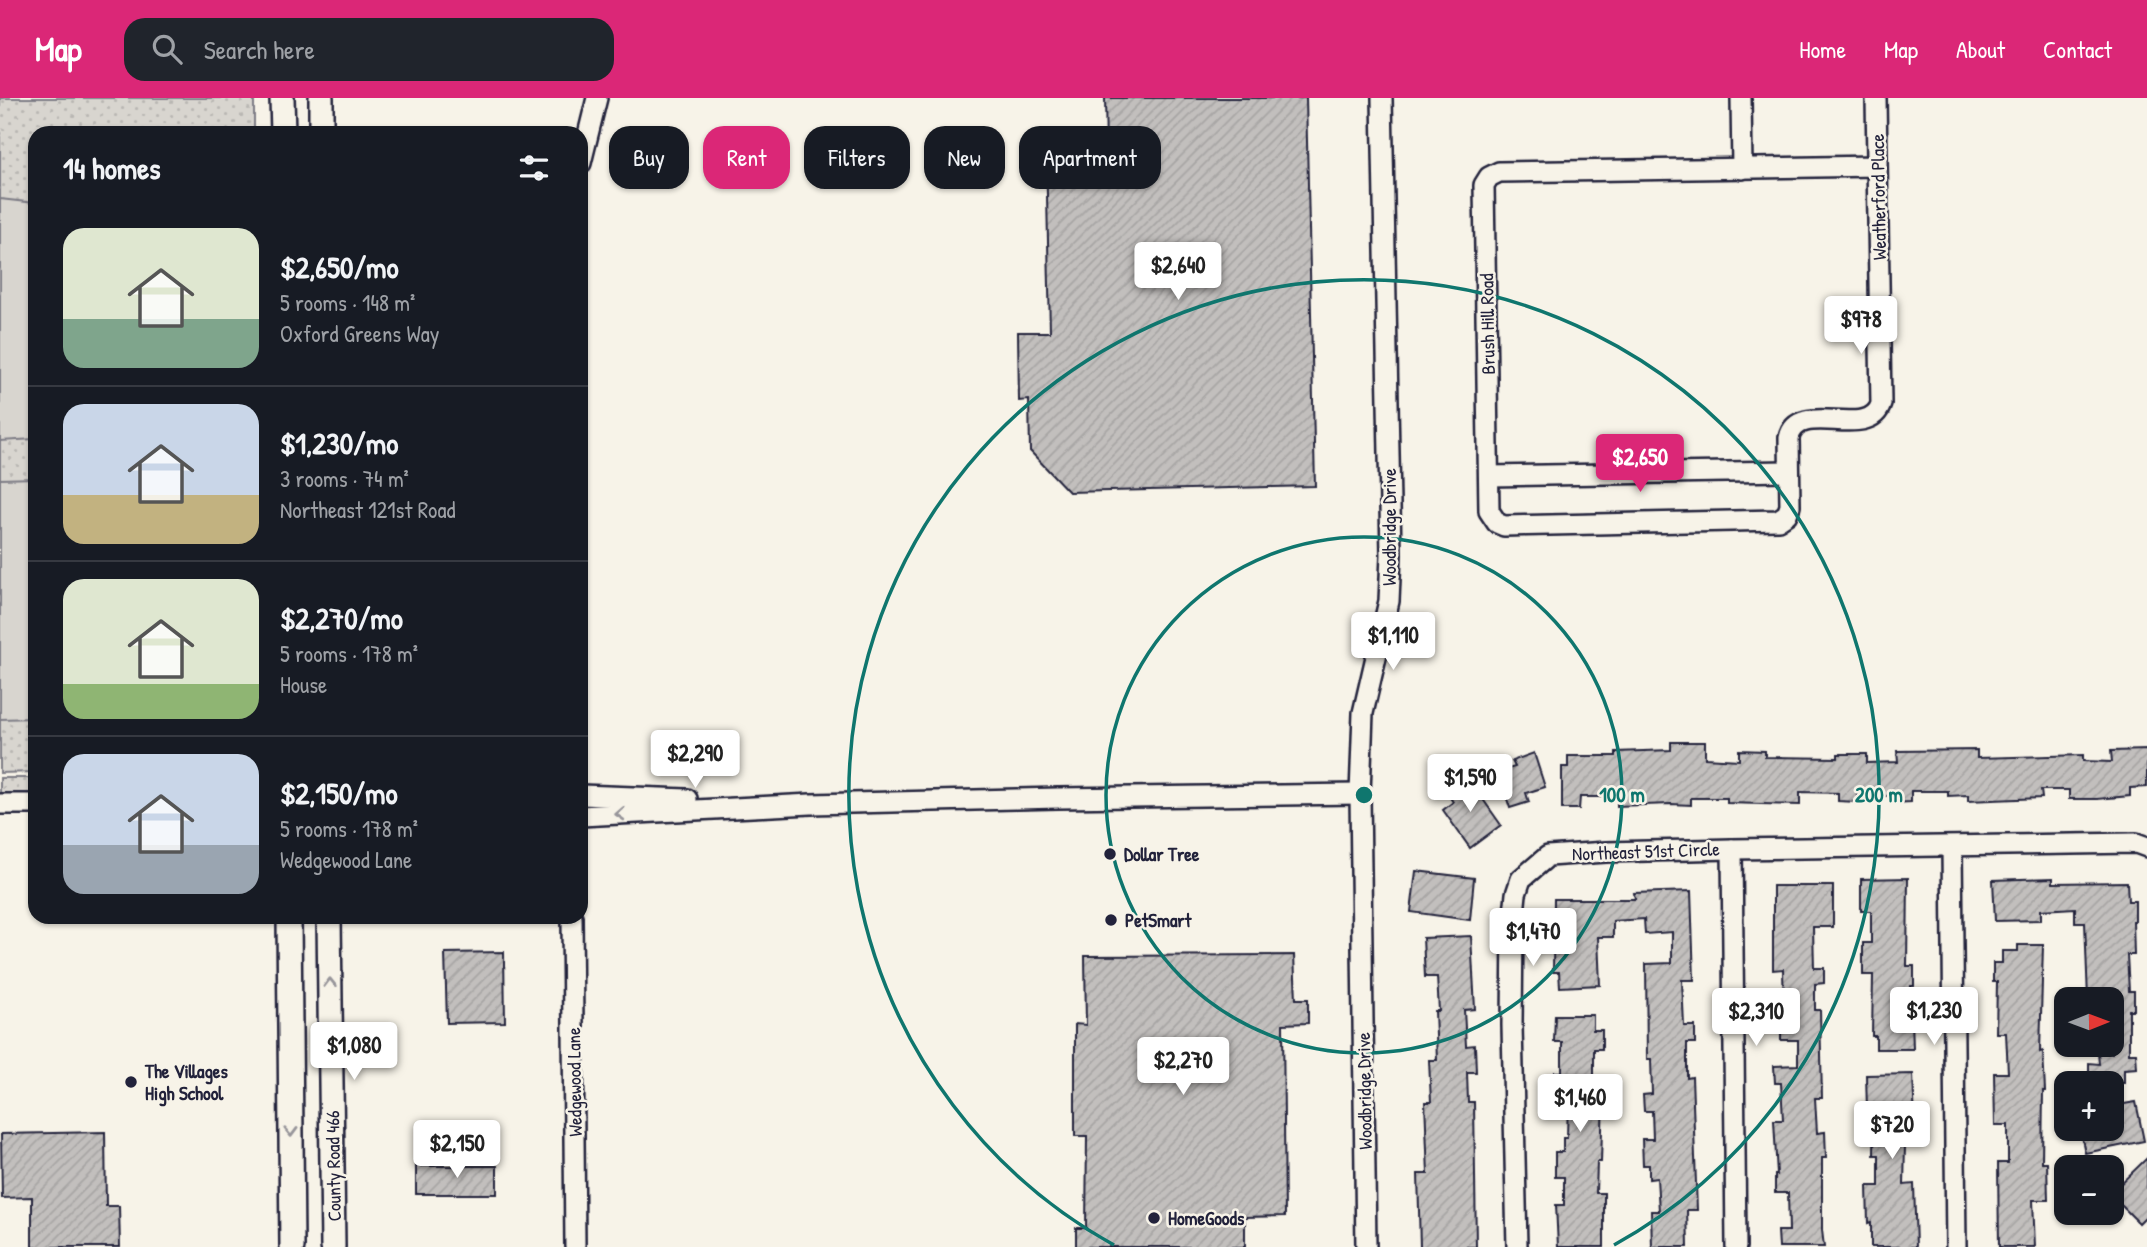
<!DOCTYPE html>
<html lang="en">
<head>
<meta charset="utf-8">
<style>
	body { margin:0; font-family:"Patrick Hand",sans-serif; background:#20242c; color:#f1f3f6; height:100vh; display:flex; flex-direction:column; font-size:26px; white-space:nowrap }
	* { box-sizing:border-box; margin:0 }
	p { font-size:23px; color:#9ea1a6 }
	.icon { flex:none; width:38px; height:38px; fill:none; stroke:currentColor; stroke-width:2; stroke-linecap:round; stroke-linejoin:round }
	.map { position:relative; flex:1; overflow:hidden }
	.side { position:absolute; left:28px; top:28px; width:560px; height:798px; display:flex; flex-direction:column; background:#171b24; border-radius:21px; box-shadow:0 2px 5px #0004 }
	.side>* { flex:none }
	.top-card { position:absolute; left:609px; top:28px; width:665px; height:63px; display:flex; gap:14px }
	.needle { width:46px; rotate:89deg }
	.fabs { position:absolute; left:2054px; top:889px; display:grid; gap:14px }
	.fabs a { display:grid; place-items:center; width:70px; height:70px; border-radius:14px; background:#171b24; box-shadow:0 2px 5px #0004; font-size:35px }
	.price { position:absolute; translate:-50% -60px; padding:0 16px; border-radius:7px; background:#fff; color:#222; font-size:23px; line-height:46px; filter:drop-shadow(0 2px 4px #0008) }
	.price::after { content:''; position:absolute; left:50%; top:42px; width:21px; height:16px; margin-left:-10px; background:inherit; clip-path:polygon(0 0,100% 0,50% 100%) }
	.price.on { background:#db2777; color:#fff }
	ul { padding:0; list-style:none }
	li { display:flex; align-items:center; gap:21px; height:175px; padding:0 35px }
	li+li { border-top:2px solid #363941 }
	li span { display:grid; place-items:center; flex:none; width:196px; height:140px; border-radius:21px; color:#555 }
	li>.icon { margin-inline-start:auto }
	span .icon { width:84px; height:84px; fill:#fffc; stroke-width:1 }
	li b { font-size:30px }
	h2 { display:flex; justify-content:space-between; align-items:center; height:84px; padding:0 35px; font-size:30px }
	.pill { padding:0 24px; border-radius:21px; background:#171b24; box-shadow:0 2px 5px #0004; font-size:24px; line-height:63px }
	.pill.on { background:#db2777; color:#fff }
	header { display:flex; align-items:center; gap:42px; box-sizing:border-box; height:98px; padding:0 35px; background:#db2777; color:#fff }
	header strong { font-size:33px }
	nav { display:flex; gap:38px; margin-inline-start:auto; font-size:24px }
	.search { width:490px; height:63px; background:#20242c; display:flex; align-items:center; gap:18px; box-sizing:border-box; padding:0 24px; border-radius:21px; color:#9ea1a6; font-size:26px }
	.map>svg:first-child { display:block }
	.grass { fill:url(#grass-dots); stroke:#7d7c85; stroke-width:2 }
	.pitch { fill:#d8d5cf; stroke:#7d7c85; stroke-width:2 }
	.building { fill:url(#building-hatch); stroke:#22223b; stroke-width:2 }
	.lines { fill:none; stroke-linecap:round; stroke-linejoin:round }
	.minor-casing { stroke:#22223b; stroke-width:24 }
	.major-casing { stroke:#22223b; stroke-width:28 }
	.minor { stroke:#f7f3e8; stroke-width:19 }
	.major { stroke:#f7f3e8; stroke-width:23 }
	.oneway { stroke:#97959a }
	.ring { fill:none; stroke:#0f766e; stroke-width:3.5 }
	.poi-dot { fill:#22223b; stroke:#f7f3e8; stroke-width:2.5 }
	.labels { text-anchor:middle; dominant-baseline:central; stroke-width:5; stroke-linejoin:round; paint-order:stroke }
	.street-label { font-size:19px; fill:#22223b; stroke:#f7f3e8 }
	.poi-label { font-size:19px; font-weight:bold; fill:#22223b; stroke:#f7f3e8; text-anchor:start }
	.centre { fill:#0f766e; stroke:#f7f3e8; stroke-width:3.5 }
	.ring-label { font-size:21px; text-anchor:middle; font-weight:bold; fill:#0f766e; stroke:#f7f3e8; stroke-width:5; stroke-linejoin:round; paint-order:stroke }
</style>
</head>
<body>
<header>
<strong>Map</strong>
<div class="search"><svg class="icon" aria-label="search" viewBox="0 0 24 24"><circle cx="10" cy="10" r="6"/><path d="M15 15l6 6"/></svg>Search here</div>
<nav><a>Home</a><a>Map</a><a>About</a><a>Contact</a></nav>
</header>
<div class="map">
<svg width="2147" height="1149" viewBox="0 0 2147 1149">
	<defs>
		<pattern id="grass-dots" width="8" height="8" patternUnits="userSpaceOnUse" patternTransform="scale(1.75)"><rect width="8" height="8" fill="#d8d5cf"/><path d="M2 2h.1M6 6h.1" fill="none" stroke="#b9b7b3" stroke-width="1.8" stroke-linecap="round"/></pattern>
		<pattern id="building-hatch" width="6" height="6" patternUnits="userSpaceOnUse" patternTransform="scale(1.75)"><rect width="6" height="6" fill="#c2bfbd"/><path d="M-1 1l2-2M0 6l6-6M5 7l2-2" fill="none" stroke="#a6a4a3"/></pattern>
	</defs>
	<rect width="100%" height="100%" fill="#f7f3e8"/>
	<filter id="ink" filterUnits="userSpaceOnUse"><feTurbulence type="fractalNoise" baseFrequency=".0143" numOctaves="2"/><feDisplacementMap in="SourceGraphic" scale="14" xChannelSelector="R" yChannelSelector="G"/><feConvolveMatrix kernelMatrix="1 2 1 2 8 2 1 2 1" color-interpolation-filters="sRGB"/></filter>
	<g filter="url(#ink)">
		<!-- grass -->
		<g class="grass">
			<polygon points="0,0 254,0 254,35 35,35 35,674 0,675"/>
			<rect x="0" y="680" width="35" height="26"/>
		</g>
		<!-- pitch -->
		<g class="pitch">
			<polygon points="0,101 35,105 35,341 0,343"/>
			<polygon points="35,380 35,620 0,621 0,381"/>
		</g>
		<!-- building -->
		<g class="building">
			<polygon points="1105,0 1306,0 1315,388 1069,394 1030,353 1029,302 1019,303 1018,234 1050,234 1046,52 1106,51"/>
			<polygon points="1671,644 1705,644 1705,660 1739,662 1739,652 1765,653 1765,659 1838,660 1838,656 1867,656 1867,665 1898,664 1897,653 1977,652 1977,660 2083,657 2083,663 2112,664 2111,653 2147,652 2147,689 2130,690 2130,698 2097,701 2069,701 2069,692 2041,692 2042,700 1968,703 1968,697 1948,698 1948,693 1911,693 1911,704 1892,705 1892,698 1857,697 1857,704 1838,703 1838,695 1800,694 1800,707 1727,705 1727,700 1691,700 1691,707 1671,706 1617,708 1617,699 1580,699 1579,711 1562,711 1562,669 1568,669 1568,658 1616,658 1616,654 1671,652"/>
			<polygon points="1534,655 1545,689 1526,695 1529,704 1510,710 1498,674 1515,669 1512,663"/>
			<polygon points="1468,680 1501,727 1470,750 1443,712 1453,704 1447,695"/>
			<polygon points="1416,773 1474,780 1470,822 1411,814"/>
			<polygon points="1908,780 1907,868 1914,868 1914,888 1911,888 1913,951 1876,951 1876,938 1872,938 1873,877 1863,877 1863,845 1871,845 1871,813 1861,813 1861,781"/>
			<polygon points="2053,780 2053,785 2127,784 2128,803 2135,803 2135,823 2133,823 2134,857 2127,857 2129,893 2134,893 2134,912 2129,912 2129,955 2136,955 2137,970 2124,971 2124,985 2098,985 2098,982 2089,982 2089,965 2099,966 2098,955 2112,955 2112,901 2088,901 2085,824 2075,824 2075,810 2041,812 2041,822 1995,823 1993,782"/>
			<polygon points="1773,788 1833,788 1833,829 1813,829 1814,870 1824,870 1824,885 1815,886 1815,912 1820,912 1822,1000 1815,1000 1817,1035 1825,1034 1826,1060 1822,1060 1822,1132 1824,1149 1779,1149 1778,1133 1789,1133 1788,1095 1775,1095 1775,1077 1777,1077 1774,1022 1783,1022 1781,985 1775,985 1774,968 1798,967 1798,942 1781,942 1781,932 1773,932 1773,912 1784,912 1783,871 1773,872"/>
			<polygon points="1691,793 1694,882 1682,882 1684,928 1695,928 1695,945 1687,945 1687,980 1692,979 1697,1112 1687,1112 1688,1149 1652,1149 1651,1113 1659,1113 1657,1080 1649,1081 1649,1067 1643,1067 1642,1041 1653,1041 1652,1013 1644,1013 1643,997 1652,996 1651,961 1647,961 1646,866 1672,865 1672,834 1645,836 1644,821 1613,823 1613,839 1598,839 1600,887 1560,889 1559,874 1553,874 1554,801 1635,801 1634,795"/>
			<polygon points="1471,838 1475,911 1464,912 1466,948 1475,947 1476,974 1467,974 1468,1004 1474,1004 1476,1149 1420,1149 1418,1076 1428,1076 1425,1004 1431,1004 1429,962 1437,962 1435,913 1439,913 1437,879 1425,879 1423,840"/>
			<polygon points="2018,847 2043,847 2040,954 2043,953 2045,993 2043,993 2042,1064 2047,1064 2048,1102 2033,1102 2035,1149 1999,1149 1998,1065 2008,1065 2008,1027 1995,1027 1994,975 2008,975 2006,935 1996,935 1997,884 1993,884 1993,865 2002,865 2002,853 2018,853"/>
			<polygon points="504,854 505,924 447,925 445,855"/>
			<polygon points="1294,857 1296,901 1308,901 1308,925 1283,926 1285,1118 1245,1119 1245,1149 1076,1149 1076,1130 1086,1130 1087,1038 1075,1038 1075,926 1086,927 1085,858"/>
			<polygon points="1555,917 1593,917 1593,932 1602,932 1602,951 1594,951 1594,984 1596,984 1596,1000 1603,1000 1601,1064 1597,1064 1596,1095 1604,1095 1604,1149 1558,1149 1556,1107 1564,1107 1564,1079 1555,1079 1555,1054 1563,1054 1563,1040 1567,1040 1568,1002 1555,1002 1555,974 1562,974 1562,944 1554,944"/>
			<polygon points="1913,976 1916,1048 1905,1047 1904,1087 1914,1086 1916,1149 1871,1149 1871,1124 1868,1125 1867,1088 1879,1088 1879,1057 1874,1057 1875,1011 1867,1011 1866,977"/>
			<polygon points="2136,1004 2144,1043 2085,1055 2080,1031 2112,1031 2112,1008"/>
			<polygon points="105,1034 106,1108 119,1108 120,1149 32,1149 32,1099 2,1100 1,1036"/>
			<polygon points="2147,1060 2147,1117 2139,1125 2112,1098 2112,1094"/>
			<rect x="416" y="1068" width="81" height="28"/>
		</g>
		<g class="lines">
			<defs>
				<g id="minor">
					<polyline points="1741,0 1742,71"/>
					<path d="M1876,0L1881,306C1869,344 1798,300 1789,340L1790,408L1787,416L1778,422L1504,428L1497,425L1489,413L1484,87L1489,79L1499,74L1877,68"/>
					<polyline points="581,65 597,0"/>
					<polyline points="1489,378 1789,373"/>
					<polyline points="581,697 687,701"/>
					<polyline points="0,706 35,706"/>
					<polyline points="581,718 811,706 1058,700 1360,696"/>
					<polyline points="1952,749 1956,1149"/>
					<polyline points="1732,751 1736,1149"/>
					<polyline points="572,819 575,1149"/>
					<polyline points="1366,1149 1360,696 1363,615 1389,503 1391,457 1382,0"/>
					<polyline points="1517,1149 1512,927 1513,825 1516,796 1521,781 1548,758 1606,754 1732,751 2136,745 2147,749"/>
				</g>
				<g id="major">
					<polyline points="282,0 283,35"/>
					<polyline points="321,0 321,35"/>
					<polyline points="289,819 292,1149"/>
					<polyline points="329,819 333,1149"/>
				</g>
			</defs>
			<!-- minor casing -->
			<use href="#minor" class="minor-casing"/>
			<!-- major casing -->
			<use href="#major" class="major-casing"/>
			<!-- minor -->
			<use href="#minor" class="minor"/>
			<!-- major -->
			<use href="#major" class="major"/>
		</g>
		<!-- one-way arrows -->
		<defs><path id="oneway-chevron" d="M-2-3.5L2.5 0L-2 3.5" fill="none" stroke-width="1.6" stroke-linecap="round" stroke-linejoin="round" transform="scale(1.75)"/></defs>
		<g class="oneway">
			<use href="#oneway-chevron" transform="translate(620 716) rotate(177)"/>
			<use href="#oneway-chevron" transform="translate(330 885) rotate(-91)"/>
			<use href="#oneway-chevron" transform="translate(291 1034) rotate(89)"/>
		</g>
	</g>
	<!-- distance rings -->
	<g class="ring">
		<circle cx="1364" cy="697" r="258"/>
		<path d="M1114 1147A515 515 0 1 1 1614 1147"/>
	</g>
	<!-- markers -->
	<g class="poi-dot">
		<circle cx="1110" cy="756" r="7"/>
		<circle cx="1111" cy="822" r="7"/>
		<circle cx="131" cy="984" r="7"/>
		<circle cx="1154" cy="1120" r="7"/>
	</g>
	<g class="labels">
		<!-- street labels -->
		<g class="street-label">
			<text transform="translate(1878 99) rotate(-91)">Weatherford Place</text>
			<text transform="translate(1487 226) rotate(-91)">Brush Hill Road</text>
			<text transform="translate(1389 429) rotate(-90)">Woodbridge Drive</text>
			<text transform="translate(1646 753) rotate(-2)">Northeast 51st Circle</text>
			<text transform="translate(574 984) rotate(-91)">Wedgewood Lane</text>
			<text transform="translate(1364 993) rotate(-91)">Woodbridge Drive</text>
			<text transform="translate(333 1068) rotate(-91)">County Road 466</text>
		</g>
		<!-- poi labels -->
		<g class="poi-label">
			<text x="1124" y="756">Dollar Tree</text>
			<text x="1125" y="822">PetSmart</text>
			<text x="145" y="973">The Villages<tspan x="145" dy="22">High School</tspan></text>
			<text x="1168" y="1120">HomeGoods</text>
		</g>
	</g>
	<circle cx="1364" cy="697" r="10" class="centre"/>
	<g class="ring-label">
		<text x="1622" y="704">100 m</text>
		<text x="1879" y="704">200 m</text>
	</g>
</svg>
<div class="fabs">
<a><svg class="needle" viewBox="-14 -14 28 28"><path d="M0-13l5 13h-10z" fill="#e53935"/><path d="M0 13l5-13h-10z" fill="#9ea1a6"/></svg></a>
<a>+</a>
<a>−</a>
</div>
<b class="price" style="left:1178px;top:204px">$2,640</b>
<b class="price" style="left:1861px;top:258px">$978</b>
<b class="price on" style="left:1640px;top:396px">$2,650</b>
<b class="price" style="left:1393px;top:574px">$1,110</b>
<b class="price" style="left:695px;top:692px">$2,290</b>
<b class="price" style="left:1470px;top:716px">$1,590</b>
<b class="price" style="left:1533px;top:870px">$1,470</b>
<b class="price" style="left:1934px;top:949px">$1,230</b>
<b class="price" style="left:1756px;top:950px">$2,310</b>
<b class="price" style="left:354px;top:984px">$1,080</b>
<b class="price" style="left:1183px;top:999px">$2,270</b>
<b class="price" style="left:1580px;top:1036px">$1,460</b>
<b class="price" style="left:1892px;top:1063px">$720</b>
<b class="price" style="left:457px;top:1082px">$2,150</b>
<div class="top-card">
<a class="pill">Buy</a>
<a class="pill on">Rent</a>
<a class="pill">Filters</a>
<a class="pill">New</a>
<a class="pill">Apartment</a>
</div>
<section class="side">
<h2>14 homes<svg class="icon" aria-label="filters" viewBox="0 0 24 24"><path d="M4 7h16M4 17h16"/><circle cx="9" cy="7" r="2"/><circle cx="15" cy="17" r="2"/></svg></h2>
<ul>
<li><span style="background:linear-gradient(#dfe7d0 65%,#7fa58c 0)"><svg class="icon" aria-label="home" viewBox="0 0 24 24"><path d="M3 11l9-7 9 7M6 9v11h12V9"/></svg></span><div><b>$2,650/mo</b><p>5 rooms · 148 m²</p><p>Oxford Greens Way</p></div></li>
<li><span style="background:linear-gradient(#c9d6e8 65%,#c2b280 0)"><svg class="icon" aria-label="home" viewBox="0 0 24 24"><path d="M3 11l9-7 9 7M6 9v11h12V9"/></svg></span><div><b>$1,230/mo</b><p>3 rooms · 74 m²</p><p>Northeast 121st Road</p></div></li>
<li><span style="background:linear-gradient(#dfe7d0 75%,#8fb573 0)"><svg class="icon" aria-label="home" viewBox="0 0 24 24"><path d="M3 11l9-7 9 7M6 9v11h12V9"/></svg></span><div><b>$2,270/mo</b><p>5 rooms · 178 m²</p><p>House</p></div></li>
<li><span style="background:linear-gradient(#c9d6e8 65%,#9aa5b1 0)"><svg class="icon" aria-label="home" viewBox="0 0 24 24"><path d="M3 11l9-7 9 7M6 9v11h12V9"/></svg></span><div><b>$2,150/mo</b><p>5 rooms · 178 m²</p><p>Wedgewood Lane</p></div></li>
</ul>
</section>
</div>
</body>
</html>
